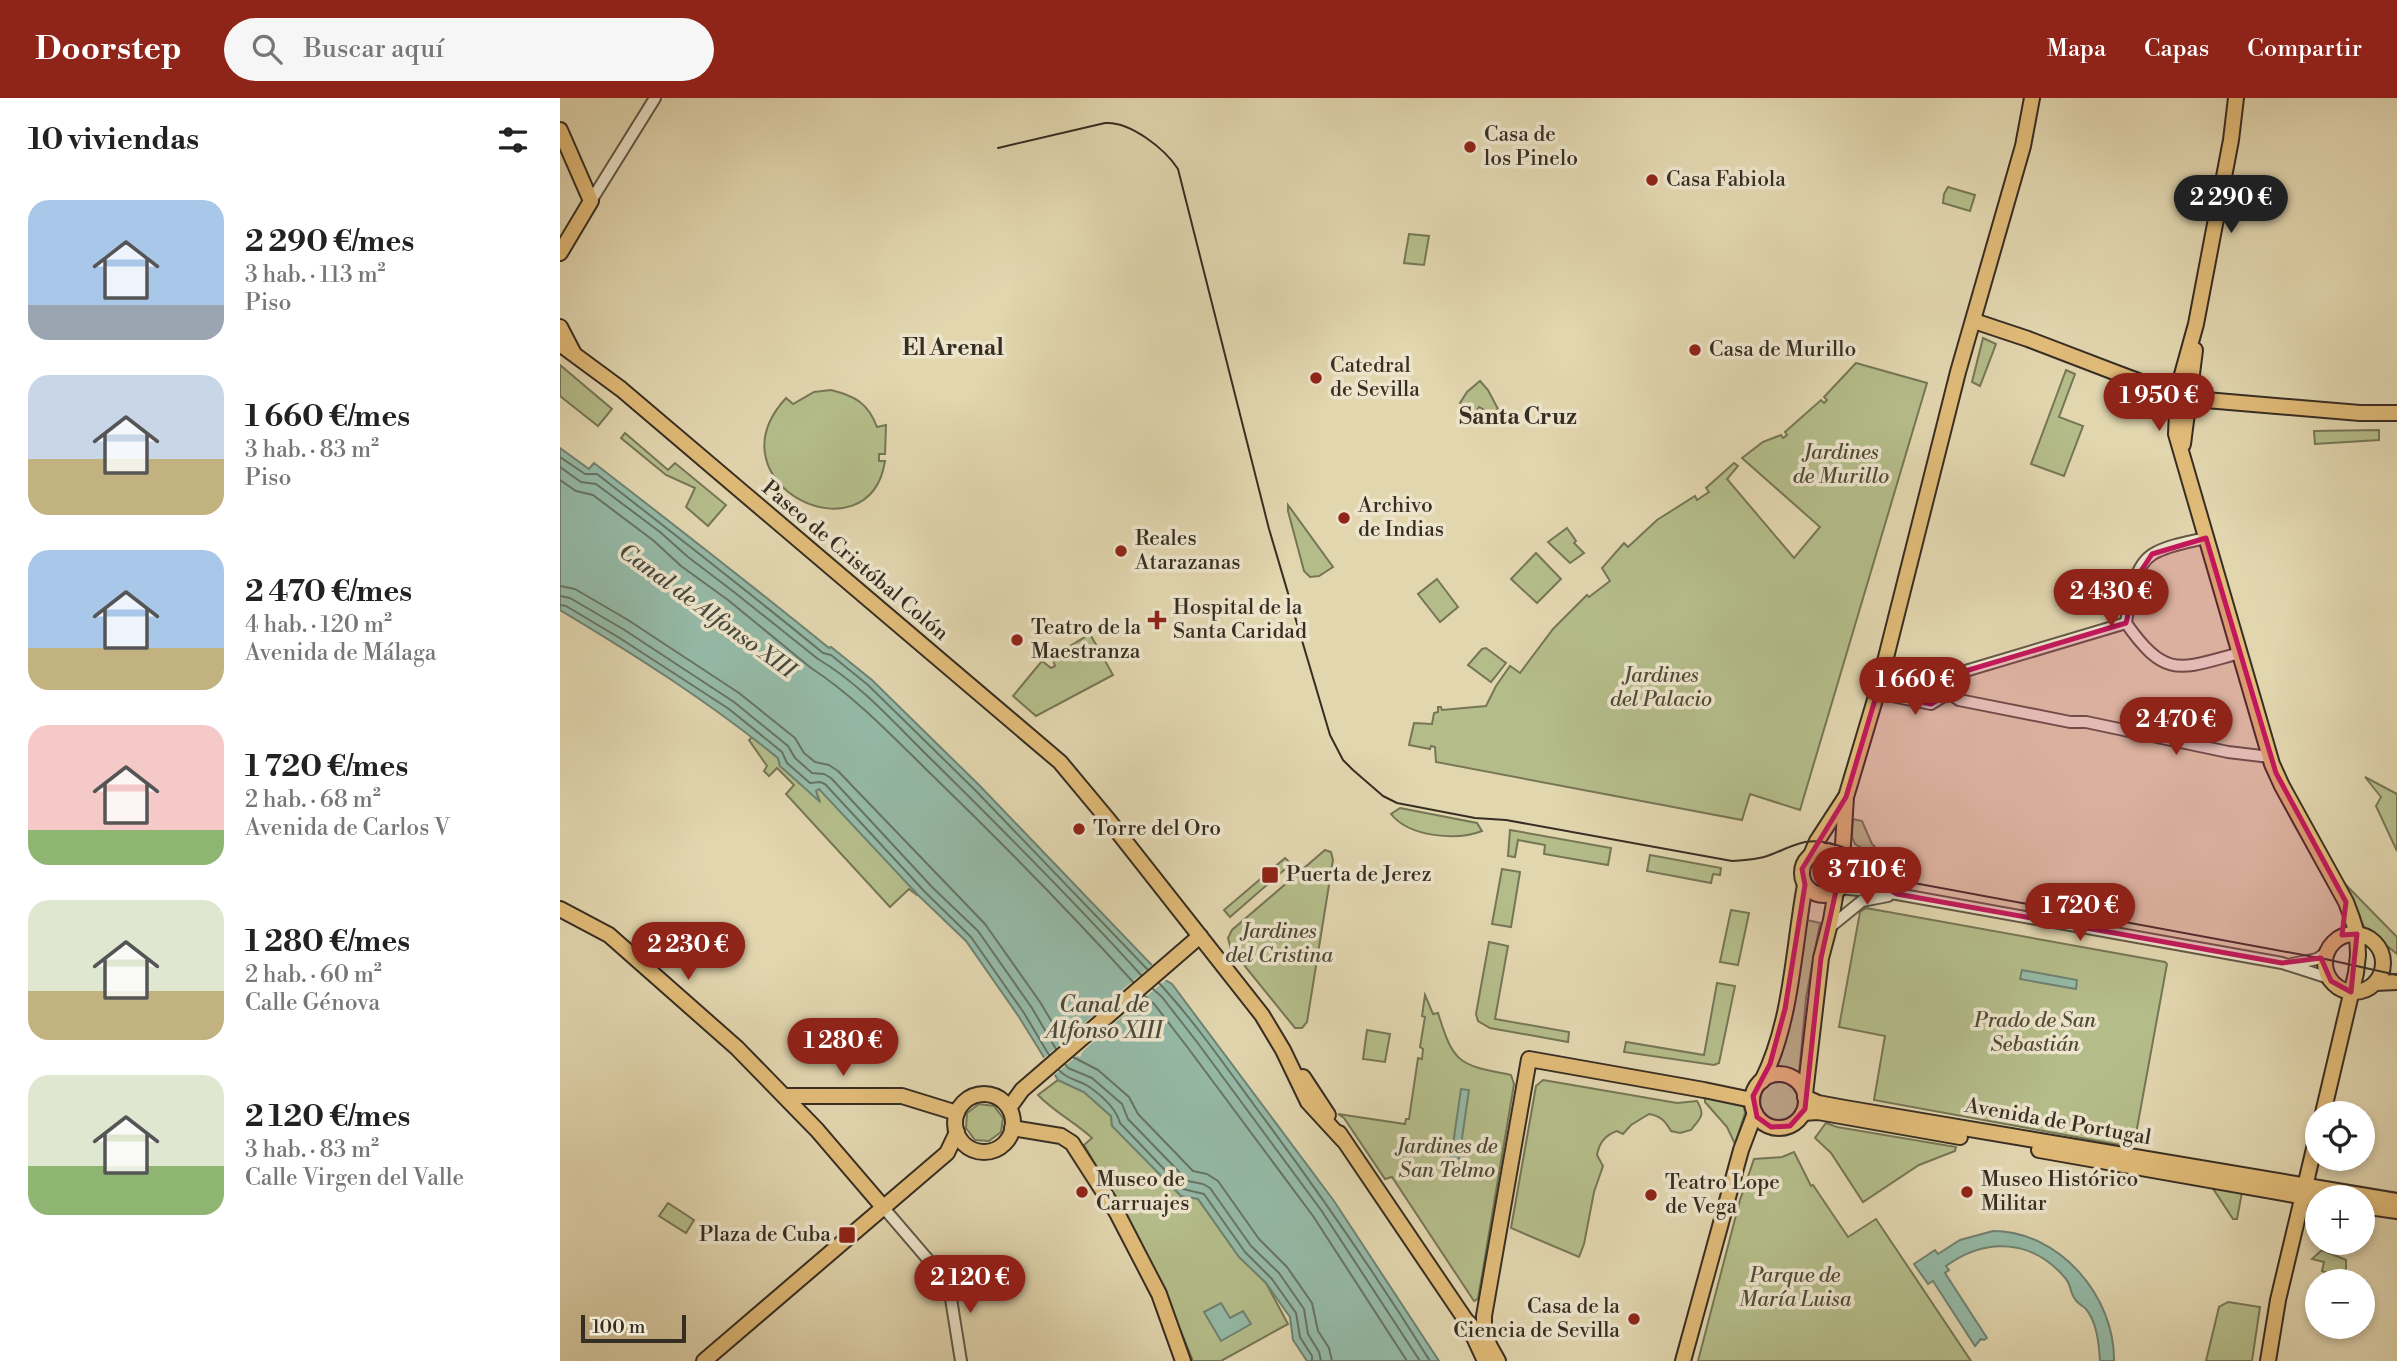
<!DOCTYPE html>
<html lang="es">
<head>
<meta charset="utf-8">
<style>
	body { margin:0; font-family:"Libre Bodoni",serif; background:#f6f6f6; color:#222; height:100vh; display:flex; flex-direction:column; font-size:26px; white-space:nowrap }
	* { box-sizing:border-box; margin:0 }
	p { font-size:23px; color:#767676 }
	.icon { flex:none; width:38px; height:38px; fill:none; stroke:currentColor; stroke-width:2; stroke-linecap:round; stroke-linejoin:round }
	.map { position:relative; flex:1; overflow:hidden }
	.side { display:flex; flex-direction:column; background:#fff; width:560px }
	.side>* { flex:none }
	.tools { position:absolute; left:1745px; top:1003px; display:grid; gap:14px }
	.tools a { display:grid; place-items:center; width:70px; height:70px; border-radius:50%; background:#fff; box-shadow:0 4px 10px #0003; font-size:35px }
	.scale { position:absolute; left:21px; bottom:18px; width:105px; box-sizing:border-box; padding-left:7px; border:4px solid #372e23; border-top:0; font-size:19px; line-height:24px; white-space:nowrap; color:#372e23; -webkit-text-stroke:5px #ece4cb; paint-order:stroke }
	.price { position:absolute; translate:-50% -60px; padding:0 16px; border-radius:24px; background:#8f2418; color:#fff; font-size:23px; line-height:46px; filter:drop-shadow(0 2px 4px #0008) }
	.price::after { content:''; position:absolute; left:50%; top:42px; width:21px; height:16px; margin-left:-10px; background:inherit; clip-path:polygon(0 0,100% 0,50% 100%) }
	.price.selected { background:#222; color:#fff }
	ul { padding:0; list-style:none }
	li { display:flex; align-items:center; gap:21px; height:175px; padding:0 28px }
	li span { display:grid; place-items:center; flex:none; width:196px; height:140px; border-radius:21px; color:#555 }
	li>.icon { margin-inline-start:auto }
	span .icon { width:84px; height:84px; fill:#fffc; stroke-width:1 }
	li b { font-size:30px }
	h2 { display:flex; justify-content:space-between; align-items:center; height:84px; padding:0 28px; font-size:30px }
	header { display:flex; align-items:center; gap:42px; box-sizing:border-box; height:98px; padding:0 35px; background:#8f2418; color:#fff }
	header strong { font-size:33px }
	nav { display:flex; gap:38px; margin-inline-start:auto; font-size:24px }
	.search { width:490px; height:63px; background:#f6f6f6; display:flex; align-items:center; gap:18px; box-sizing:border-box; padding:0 24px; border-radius:38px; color:#767676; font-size:26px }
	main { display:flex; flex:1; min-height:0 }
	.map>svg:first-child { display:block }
	.green { fill:#b4bd8a; stroke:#767656; stroke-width:2 }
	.water { fill:#95baa7; stroke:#6f8272; stroke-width:2 }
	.pier { fill:#e2d6af }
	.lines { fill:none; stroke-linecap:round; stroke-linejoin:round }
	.shore { stroke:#667465; stroke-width:2 }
	.minor-casing { stroke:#625846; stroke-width:14 }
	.major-casing { stroke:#372e23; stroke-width:18 }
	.minor { stroke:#ece4cb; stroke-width:10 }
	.major { stroke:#e1bb78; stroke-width:14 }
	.tram { stroke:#372e23; stroke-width:2 }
	.major-bridge-casing { stroke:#372e23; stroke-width:18; stroke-linecap:butt }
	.major-bridge { stroke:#e1bb78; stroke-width:14 }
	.marked { fill:#c2185b; fill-opacity:0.2; stroke:#c2185b; stroke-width:5; stroke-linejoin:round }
	.poi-dot { fill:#8f2418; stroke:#ece4cb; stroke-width:2.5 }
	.labels { text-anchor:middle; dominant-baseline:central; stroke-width:7; stroke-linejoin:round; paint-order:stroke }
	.poi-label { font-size:21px; fill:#372e23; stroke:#ece4cb; text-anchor:start }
	.park-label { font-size:21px; font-style:italic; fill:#504b38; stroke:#ece4cb }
	.street-label { font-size:21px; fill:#372e23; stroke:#ece4cb }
	.neighbourhood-label { font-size:23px; font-weight:bold; fill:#372e23; stroke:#ece4cb }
	.water-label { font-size:23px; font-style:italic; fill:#4a4a3d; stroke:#ece4cb }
</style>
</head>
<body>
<header>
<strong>Doorstep</strong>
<div class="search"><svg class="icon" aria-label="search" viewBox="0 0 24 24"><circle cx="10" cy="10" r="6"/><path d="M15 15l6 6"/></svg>Buscar aquí</div>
<nav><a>Mapa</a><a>Capas</a><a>Compartir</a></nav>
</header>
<main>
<section class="side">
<h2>10 viviendas<svg class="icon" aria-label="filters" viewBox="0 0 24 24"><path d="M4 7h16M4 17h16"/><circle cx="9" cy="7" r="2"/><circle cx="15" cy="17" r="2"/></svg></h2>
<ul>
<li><span style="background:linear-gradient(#a9c7e8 75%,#9aa5b1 0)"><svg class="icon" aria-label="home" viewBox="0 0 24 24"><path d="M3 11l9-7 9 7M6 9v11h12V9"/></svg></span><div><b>2 290 €/mes</b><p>3 hab. · 113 m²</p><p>Piso</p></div></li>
<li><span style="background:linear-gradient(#c9d6e8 60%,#c2b280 0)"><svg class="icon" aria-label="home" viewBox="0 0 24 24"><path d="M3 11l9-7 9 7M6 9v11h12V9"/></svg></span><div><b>1 660 €/mes</b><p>3 hab. · 83 m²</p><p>Piso</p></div></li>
<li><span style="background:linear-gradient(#a9c7e8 70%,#c2b280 0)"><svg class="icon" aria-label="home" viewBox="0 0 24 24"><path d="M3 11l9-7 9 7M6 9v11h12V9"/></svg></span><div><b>2 470 €/mes</b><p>4 hab. · 120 m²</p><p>Avenida de Málaga</p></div></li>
<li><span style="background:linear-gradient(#f6c9c9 75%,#8fb573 0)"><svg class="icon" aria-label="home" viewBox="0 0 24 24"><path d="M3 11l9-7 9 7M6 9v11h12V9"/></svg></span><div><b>1 720 €/mes</b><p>2 hab. · 68 m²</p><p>Avenida de Carlos V</p></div></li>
<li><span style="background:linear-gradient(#dfe7d0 65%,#c2b280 0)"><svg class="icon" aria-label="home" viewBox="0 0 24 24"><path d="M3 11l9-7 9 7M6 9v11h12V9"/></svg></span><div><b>1 280 €/mes</b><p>2 hab. · 60 m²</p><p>Calle Génova</p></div></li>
<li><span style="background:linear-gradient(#dfe7d0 65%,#8fb573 0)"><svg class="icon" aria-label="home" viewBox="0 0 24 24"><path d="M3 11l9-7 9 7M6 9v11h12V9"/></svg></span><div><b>2 120 €/mes</b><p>3 hab. · 83 m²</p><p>Calle Virgen del Valle</p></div></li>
</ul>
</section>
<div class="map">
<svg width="1837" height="1263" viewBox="0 0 1837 1263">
	<rect width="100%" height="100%" fill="#e2d6af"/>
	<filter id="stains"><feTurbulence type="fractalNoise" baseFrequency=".00286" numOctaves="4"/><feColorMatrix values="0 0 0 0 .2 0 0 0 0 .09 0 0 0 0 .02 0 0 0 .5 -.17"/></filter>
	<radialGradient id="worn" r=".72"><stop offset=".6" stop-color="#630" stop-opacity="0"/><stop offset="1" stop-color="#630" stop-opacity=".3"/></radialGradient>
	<!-- green -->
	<g class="green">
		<polygon points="1388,89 1415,97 1410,113 1383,105 1384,96"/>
		<polygon points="849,136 869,138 864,167 844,165"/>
		<polygon points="1423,240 1436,246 1420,288 1412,284"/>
		<polygon points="1296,265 1367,285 1240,712 1190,696 1182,722 876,664 875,649 871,648 870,651 849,647 854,625 872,626 874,615 878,614 878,609 881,609 882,612 926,608 936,588 950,568 960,575 993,531 1027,497 1029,499 1050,483 1042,470 1064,445 1068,449 1097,422 1135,398 1137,402 1149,394 1146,390 1174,365 1178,368 1167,381 1234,460 1260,429 1182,360 1203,344 1221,337 1223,340 1227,337 1225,334 1261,302 1264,305 1267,302 1264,299"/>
		<polygon points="0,267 52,311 38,328 0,298"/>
		<polygon points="1506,272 1515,276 1499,319 1523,328 1504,378 1471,366"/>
		<polygon points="920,283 928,292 938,311 925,322 928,314 919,309 915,315 900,305 907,294"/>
		<path d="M271,292C295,298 308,305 317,329L326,327L325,356H319V363H325C309,464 147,386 226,300L233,306L254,294Z"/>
		<polygon points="1819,332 1819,342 1755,346 1754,333"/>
		<polygon points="65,335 108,372 115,365 166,407 148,428 126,409 135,390 106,377 61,340"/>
		<polygon points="728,407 773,469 759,478 750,479 744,473 728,413"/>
		<polygon points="1007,430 1016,443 1014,445 1024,455 1010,465 988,444"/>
		<polygon points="976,455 1001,481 977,505 951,481"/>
		<polygon points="877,481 898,509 880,524 858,496"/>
		<polygon points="530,536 553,577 476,618 453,598 482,563 491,570 495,568 492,559"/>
		<polygon points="926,550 946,565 931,584 908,567 922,551"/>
		<polygon points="192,639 218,660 220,668 259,701 256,693 259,690 359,796 357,797 349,791 330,809 226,696 234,687 217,670 209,678 204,673 207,668 189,642"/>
		<polygon points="1805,679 1837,696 1837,753 1816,708 1821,699"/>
		<path d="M840,710L917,725L922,733C897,743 849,739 831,716Z"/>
		<polygon points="1293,721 1302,723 1312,746 1336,771 1295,746 1292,739"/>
		<polygon points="950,732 1051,750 1048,767 984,756 985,747 958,742 955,759 948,758"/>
		<polygon points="765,752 771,754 773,762 747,924 742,930 735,930 671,851 668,840 672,832"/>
		<polygon points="1090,757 1161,770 1160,777 1153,776 1151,785 1087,773"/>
		<polygon points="725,760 731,766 670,819 664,812"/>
		<polygon points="942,771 960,774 951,829 932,826"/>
		<polygon points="1783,784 1837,839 1837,856 1804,829"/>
		<polygon points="1306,810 1605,864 1607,866 1574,1047 1571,1049 1314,1002 1325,938 1279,929 1300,814"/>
		<polygon points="1171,812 1189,815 1178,867 1160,864"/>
		<polygon points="1247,822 1260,825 1246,900 1239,976 1227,970 1214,970 1242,861"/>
		<polygon points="929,844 948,848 935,921 1009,934 1008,944 930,930 918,923 916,916"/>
		<polygon points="1157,885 1175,888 1159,965 1154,967 1064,954 1066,944 1144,957"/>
		<path d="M865,897L873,916L878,915C893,963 897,967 947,976L951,977L954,986L918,1201L914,1203L832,1079L825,1081L784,1020L778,1016L845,1026L846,1021H849L858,960L862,961L863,951L860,949L865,919L862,918Z"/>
		<polygon points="807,932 830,936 825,964 803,961"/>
		<path d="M498,982L524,994L551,1018L552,1028L638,1101L680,1159L706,1185L728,1226L661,1263H633C603,1187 565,1117 524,1047L532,1040C515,1024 494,1014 478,997Z"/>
		<path d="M983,982L1117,1005L1137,1003C1146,1018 1140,1020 1131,1032L1120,1035L1111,1033C1105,1023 1101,1018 1089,1016L1071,1027L1063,1036L1057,1033C1045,1037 1039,1045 1037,1057L1043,1068L1034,1094L1024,1146L1019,1159L951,1130L976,988Z"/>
		<circle cx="1219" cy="1003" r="19"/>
		<polygon points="1145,1000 1177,1005 1184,1009 1185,1015 1175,1046 1167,1029 1145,1004"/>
		<polygon points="419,1006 434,1008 443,1020 441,1034 429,1043 415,1042 406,1030 407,1015"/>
		<polygon points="1266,1025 1277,1029 1396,1049 1395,1053 1359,1067 1303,1104 1271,1055 1255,1040"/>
		<polygon points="1234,1054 1251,1088 1253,1087 1288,1139 1316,1121 1411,1263 1138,1263 1180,1102 1194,1061 1222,1059"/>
		<polygon points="1652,1089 1682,1094 1677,1121 1673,1121"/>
		<polygon points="108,1105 134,1122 126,1135 99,1118"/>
		<polygon points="1762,1152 1786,1162 1786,1173 1793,1183 1762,1173 1764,1164 1752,1161"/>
		<polygon points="1668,1204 1700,1209 1692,1263 1646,1263 1659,1209"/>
	</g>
	<!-- water -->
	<g class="water">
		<path d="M0,350L29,371L34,365C113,426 190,486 269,550L271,549L312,582L420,688L607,883L612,886L774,1103L879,1263H747L733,1242L730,1219L706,1185L679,1159L638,1101L621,1098L552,1028L551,1018L524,994L498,982L459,919L406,843L358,797L259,691L256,693L259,703L220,668L218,660C149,604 77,558 0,512Z"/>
		<polygon points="1462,872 1517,882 1516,891 1460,881"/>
		<polygon points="901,991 909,992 899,1061 891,1060"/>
		<path d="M1433,1133C1499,1133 1555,1198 1554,1263H1540C1539,1247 1537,1224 1526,1211C1523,1208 1517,1205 1515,1201C1510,1195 1511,1187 1506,1181C1473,1141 1426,1139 1386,1168L1389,1172L1385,1175L1427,1240L1424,1242L1421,1241L1415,1248L1373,1183L1368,1186L1354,1166L1375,1152L1378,1156L1400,1142Z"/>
		<polygon points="661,1205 670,1220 683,1213 691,1226 661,1243 644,1214"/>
	</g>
	<!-- pier -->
	<polygon class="pier" points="594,862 610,881 606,882 569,913 570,916 563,918 523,953 520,959 517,958 491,980 480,963 504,943 507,937 510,937 550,903 553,897 556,897 593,866"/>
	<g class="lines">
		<!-- shore -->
		<g class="shore">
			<path d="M0,359L25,376H37C113,435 189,494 263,555L271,557L308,587L416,693L588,872"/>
			<path d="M0,369L21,384L36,386L100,434L128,459L174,494L258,561C302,587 337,628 373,663C444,733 515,804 581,877"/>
			<path d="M0,382L16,393L33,397L94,443L121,468L168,502L251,570C297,600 335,641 375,680C443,746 510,814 573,884"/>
			<polyline points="0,488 15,491 68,522 179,595 235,640 244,655 255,664 269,667 278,673 425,826 480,904 504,944"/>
			<polyline points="0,498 10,500 63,531 174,604 228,648 235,660 252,675 264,676 271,680 372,789 418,833 472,910 496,951"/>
			<polyline points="0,507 6,508 58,539 169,611 222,654 227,665 250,685 260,684 265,686 365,794 411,839 464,915 489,957"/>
			<path d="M599,885C634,923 664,966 694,1007C756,1090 815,1175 870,1263"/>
			<polyline points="593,891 602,899 637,944 761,1112 860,1263"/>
			<polyline points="585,898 595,907 628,950 753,1118 847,1263"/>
			<polyline points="513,959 538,972 569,999 578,1016 633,1073 647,1076 658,1083 699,1141 727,1169 752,1205 758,1233 769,1250 772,1263"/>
			<polyline points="505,966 508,970 532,980 562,1006 568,1021 628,1083 643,1086 650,1090 691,1148 719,1175 744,1211 748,1236 759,1254 761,1263"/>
			<path d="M499,972C506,981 518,982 528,988C541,997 556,1010 560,1025L623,1091L644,1096L685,1154L712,1181L736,1215L740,1239L752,1258V1263"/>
		</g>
		<defs>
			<g id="minor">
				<polyline points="31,103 95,0"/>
				<path d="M1646,440C1629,444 1608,447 1593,456C1573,468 1569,504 1566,525C1606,582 1620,571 1680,555"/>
				<polyline points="1323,571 1389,582"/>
				<polyline points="1389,582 1402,574 1566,525"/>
				<polyline points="1317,595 1371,606 1389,595"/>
				<polyline points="1389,595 1399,602 1510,624 1526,624 1668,654 1710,659"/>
				<polyline points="1284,766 1335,794"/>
				<polyline points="1280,790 1337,796 1722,865 1769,880"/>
				<polyline points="1270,829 1302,803 1328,798"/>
				<polyline points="1732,866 1757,861 1767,854"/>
				<polyline points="323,1109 377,1172 387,1176 401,1263"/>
			</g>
			<g id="major">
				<polyline points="1676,0 1671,42 1636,226 1618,291 1616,336 1712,666 1722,688 1786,804 1792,820 1797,836 1798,857 1796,875 1763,1015"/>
				<polyline points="0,32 31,103 0,155"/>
				<polyline points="1414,223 1468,241 1562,277"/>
				<polyline points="0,229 13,254"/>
				<polyline points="0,246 61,291 500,664 550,724 702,917 723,952 748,1004 783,1042"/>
				<polyline points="1634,301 1800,315 1837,315"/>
				<polyline points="1623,346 1635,252"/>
				<circle cx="1264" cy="775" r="22"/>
				<polyline points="1251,757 1257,743 1285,700"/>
				<polyline points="1282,762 1286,699 1317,595 1398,274 1463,48 1472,0"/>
				<polyline points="0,811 49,837 177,950 257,1032 323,1109"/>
				<circle cx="1794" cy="865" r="29"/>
				<polyline points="1816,885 1837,884"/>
				<circle cx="1219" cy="1003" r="27"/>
				<polyline points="743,979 768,1017"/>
				<path d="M1202,983C1232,923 1233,852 1245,787"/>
				<polyline points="1245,996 1261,860 1271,822 1276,793"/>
				<circle cx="424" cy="1025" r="29"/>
				<polyline points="225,998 342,998 397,1015"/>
				<polyline points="1245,999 1258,1005 1285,1010 1837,1103"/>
				<polyline points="449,1010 462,992 640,838"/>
				<polyline points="1243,1015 1258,1014 1400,1039"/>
				<polyline points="452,1030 501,1038 512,1045 557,1115 599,1196 623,1263"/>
				<polyline points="779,1035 905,1221 929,1247 938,1263"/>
				<polyline points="1479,1052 1757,1101"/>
				<polyline points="1802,1108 1837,1113"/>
				<polyline points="912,1235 925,1263"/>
				<polyline points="929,1247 924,1230 924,1218 969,961 1144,992 1192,1002"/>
				<polyline points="144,1263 387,1055 397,1034"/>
				<polyline points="1123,1263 1181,1052 1195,1015"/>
				<polyline points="1708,1263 1718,1202 1757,1038"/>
			</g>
		</defs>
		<!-- minor casing -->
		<use href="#minor" class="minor-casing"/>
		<!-- major casing -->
		<use href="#major" class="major-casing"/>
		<!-- minor -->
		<use href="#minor" class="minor"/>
		<!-- major -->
		<use href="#major" class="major"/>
		<!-- tram -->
		<path class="tram" d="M438,50L545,25C570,23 605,51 618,71L709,431L770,637L783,662L793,672L823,698L837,705L915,720L946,722L1172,763C1183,762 1193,762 1204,759C1218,755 1230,747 1245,744C1284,738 1318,772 1354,785L1765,861L1837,877"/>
		<defs>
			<polyline id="major-bridge" points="1562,277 1614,296 1634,301"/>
		</defs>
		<!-- major-bridge casing -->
		<use href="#major-bridge" class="major-bridge-casing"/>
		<!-- major-bridge -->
		<use href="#major-bridge" class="major-bridge"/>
	</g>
	<!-- marked area -->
	<path class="marked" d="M1646,440L1716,675L1786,804L1782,837L1797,836L1791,894L1771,883L1761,860L1722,865L1337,796L1292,770L1276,793L1261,860L1245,1011L1230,1028L1211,1029L1197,1019L1193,998L1210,966L1225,911L1245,787L1242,771L1286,699L1317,595L1371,606L1389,595V582L1402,574L1566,525L1577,479L1592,456Z"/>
	<!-- markers -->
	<g class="poi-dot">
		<circle cx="910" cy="49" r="7"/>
		<circle cx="1092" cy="82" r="7"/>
		<circle cx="1135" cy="252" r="7"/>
		<circle cx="756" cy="280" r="7"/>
		<circle cx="784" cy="420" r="7"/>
		<circle cx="561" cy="453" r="7"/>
		<path d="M593.5 511.5h7v7h7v7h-7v7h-7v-7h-7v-7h7z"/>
		<circle cx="457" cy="542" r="7"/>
		<circle cx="519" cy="731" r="7"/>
		<rect x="701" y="768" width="18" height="18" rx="3.5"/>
		<circle cx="522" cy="1094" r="7"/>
		<circle cx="1407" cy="1094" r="7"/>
		<circle cx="1091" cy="1097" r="7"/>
		<rect x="278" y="1128" width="18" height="18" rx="3.5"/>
		<circle cx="1074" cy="1221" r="7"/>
	</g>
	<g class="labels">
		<!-- poi labels -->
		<g class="poi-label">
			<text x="924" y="37">Casa de<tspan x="924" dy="24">los Pinelo</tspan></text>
			<text x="1106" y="82">Casa Fabiola</text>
			<text x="1149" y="252">Casa de Murillo</text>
			<text x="770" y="268">Catedral<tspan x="770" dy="24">de Sevilla</tspan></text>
			<text x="798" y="408">Archivo<tspan x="798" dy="24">de Indias</tspan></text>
			<text x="575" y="441">Reales<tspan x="575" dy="24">Atarazanas</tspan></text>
			<text x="613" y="510">Hospital de la<tspan x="613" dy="24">Santa Caridad</tspan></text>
			<text x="471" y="530">Teatro de la<tspan x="471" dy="24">Maestranza</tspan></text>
			<text x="533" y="731">Torre del Oro</text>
			<text x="726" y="777">Puerta de Jerez</text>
			<text x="536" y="1082">Museo de<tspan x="536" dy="24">Carruajes</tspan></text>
			<text x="1421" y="1082">Museo Histórico<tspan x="1421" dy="24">Militar</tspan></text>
			<text x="1105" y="1085">Teatro Lope<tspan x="1105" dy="24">de Vega</tspan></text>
			<text x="271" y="1137" text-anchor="end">Plaza de Cuba</text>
			<text x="1060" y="1209" text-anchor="end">Casa de la<tspan x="1060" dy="24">Ciencia de Sevilla</tspan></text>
		</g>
		<!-- park labels -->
		<g class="park-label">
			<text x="1281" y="355">Jardines<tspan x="1281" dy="24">de Murillo</tspan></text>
			<text x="1101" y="578">Jardines<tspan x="1101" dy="24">del Palacio</tspan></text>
			<text x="719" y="834">Jardines<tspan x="719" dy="24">del Cristina</tspan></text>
			<text x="1475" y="923">Prado de San<tspan x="1475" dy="24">Sebastián</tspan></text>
			<text x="887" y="1049">Jardines de<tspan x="887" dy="24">San Telmo</tspan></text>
			<text x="1235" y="1178">Parque de<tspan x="1235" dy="24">María Luisa</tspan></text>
		</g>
		<!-- street labels -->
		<g class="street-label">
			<text transform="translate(295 463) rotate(40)">Paseo de Cristóbal Colón</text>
			<text transform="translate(1498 1024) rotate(10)">Avenida de Portugal</text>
		</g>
		<!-- neighbourhood labels -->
		<g class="neighbourhood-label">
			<text x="393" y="250">El Arenal</text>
			<text x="958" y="319">Santa Cruz</text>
		</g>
		<!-- water labels -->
		<g class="water-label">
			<text transform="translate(147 513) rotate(36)">Canal de Alfonso XIII</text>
			<text x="544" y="907">Canal de<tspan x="544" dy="26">Alfonso XIII</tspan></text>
		</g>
	</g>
	<rect width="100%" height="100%" filter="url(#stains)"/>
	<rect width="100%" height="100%" fill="url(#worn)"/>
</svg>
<div class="tools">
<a><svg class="icon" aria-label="locate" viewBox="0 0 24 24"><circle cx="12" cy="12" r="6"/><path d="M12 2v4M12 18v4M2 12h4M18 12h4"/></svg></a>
<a>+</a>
<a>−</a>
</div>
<div class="scale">100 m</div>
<b class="price selected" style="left:1671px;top:137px">2 290 €</b>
<b class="price" style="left:1599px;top:335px">1 950 €</b>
<b class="price" style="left:1551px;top:531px">2 430 €</b>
<b class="price" style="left:1355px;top:619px">1 660 €</b>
<b class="price" style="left:1616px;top:659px">2 470 €</b>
<b class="price" style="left:1307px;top:809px">3 710 €</b>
<b class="price" style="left:1520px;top:845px">1 720 €</b>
<b class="price" style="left:128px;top:884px">2 230 €</b>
<b class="price" style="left:283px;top:980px">1 280 €</b>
<b class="price" style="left:410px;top:1217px">2 120 €</b>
</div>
</main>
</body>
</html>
